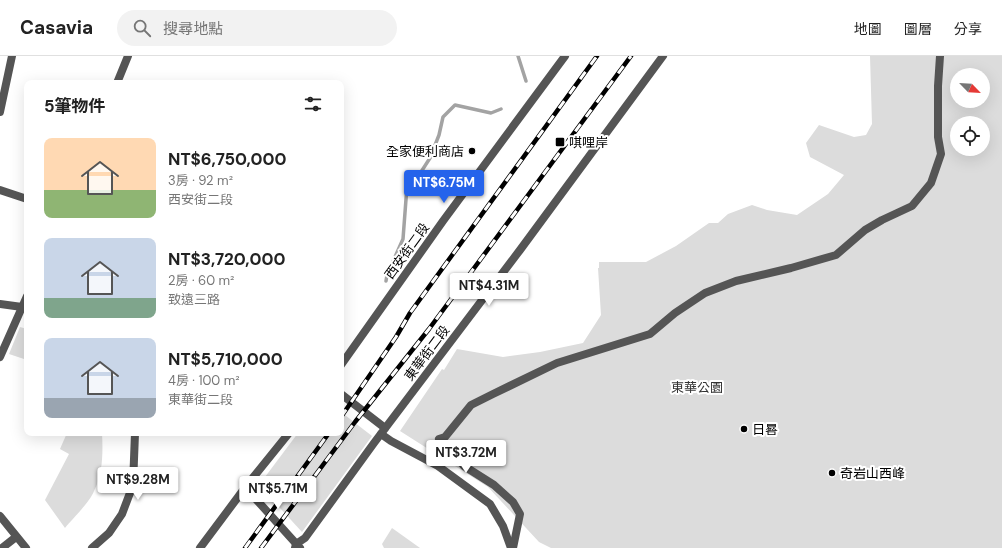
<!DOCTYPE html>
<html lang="zh-TW">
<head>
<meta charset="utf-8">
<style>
	body { margin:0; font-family:"DM Sans","Noto Sans TC",sans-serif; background:#f2f2f2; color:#222; height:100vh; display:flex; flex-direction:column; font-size:15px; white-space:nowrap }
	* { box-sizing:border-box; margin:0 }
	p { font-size:13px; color:#767676 }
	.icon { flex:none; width:22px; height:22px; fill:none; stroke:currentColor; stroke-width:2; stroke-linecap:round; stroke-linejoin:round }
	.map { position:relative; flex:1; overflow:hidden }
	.side { position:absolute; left:24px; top:24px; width:320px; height:356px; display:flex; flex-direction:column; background:#fff; border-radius:8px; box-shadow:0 4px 16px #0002 }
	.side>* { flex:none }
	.needle { width:26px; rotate:115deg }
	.tools { position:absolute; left:950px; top:12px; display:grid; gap:8px }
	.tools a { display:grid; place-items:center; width:40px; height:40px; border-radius:50%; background:#fff; box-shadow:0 4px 16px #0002; font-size:20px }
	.price { position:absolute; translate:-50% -34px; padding:0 9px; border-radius:4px; background:#fff; color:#222; font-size:13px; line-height:26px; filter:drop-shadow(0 1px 2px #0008) }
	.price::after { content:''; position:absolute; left:50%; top:24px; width:12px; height:9px; margin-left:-6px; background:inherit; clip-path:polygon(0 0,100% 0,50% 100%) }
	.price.active { background:#2563eb; color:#fff }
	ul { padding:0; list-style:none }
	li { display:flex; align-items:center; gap:12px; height:100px; padding:0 20px }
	li span { display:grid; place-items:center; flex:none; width:112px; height:80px; border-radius:8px; color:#555 }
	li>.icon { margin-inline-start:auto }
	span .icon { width:48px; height:48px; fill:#fffc; stroke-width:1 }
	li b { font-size:17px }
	h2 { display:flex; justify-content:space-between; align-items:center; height:48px; padding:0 20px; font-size:17px }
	header { display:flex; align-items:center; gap:24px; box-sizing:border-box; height:56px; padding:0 20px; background:#fff; border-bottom:1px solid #e0e0e0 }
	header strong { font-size:19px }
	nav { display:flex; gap:22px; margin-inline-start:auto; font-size:14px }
	.search { width:280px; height:36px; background:#f2f2f2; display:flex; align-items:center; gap:10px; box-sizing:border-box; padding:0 14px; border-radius:22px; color:#767676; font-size:15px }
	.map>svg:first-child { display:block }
	.green { fill:#dcdcdc; fill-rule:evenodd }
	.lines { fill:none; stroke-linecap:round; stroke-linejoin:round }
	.stream { stroke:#a3a3a3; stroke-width:3.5 }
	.minor { stroke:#555; stroke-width:8 }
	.tertiary { stroke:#555; stroke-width:8 }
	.rail-casing { stroke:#000; stroke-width:4.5 }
	.rail { stroke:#fff; stroke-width:3; stroke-dasharray:9; stroke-linecap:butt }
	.poi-dot { fill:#000; stroke:#fff; stroke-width:1.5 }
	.labels { text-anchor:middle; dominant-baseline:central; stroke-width:4; stroke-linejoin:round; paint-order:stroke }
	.poi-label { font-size:13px; fill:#000; stroke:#fff; text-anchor:start }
	.street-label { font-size:13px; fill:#000; stroke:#fff }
	.park-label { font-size:13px; fill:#333; stroke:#fff }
</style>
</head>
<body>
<header>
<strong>Casavia</strong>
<div class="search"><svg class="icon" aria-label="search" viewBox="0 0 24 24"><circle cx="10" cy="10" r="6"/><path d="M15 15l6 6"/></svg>搜尋地點</div>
<nav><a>地圖</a><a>圖層</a><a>分享</a></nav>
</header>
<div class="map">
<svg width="1002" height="492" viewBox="0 0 1002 492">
	<rect width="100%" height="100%" fill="#fff"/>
	<!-- green -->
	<g class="green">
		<path d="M870,0H1002V492H551L539,486L488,431L400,375L442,313L444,314L457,293L503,301L540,296L583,287L601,259L598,212H599V206H646L676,190L709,167H718L728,158L752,149L767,154L797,159L828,138L844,119L810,101L806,87L819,69L854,81L866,79L872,68ZM957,19H983V45H957ZM957,67H983V93H957Z"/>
		<polygon points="20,271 27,273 27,304 9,298"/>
		<polygon points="341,356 372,380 302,476 259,429 298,377 341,377"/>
		<path d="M67,377H102C103,396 103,418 94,435C90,446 73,462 65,472L45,444L69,398L60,393Z"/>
		<polygon points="392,472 420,492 384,492 382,488"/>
	</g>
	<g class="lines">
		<!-- stream -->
		<g class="stream">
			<polyline points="518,0 526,25"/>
			<polyline points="386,225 387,219 403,183 407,130 421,116 430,102 439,79 443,61 455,49 491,57 501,53"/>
		</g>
		<!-- minor -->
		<g class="minor">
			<polyline points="117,27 128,0"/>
			<polyline points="0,56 12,0"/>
			<polyline points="0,134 27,143"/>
			<polyline points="0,248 22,251"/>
			<polyline points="0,301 27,240"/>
			<polyline points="341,338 385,372"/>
			<polyline points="381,378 391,385 438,410 490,448 503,470 511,492"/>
			<polyline points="247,429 254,441 300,492"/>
			<polyline points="0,460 26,492"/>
			<polyline points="2,492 16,481"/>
			<polyline points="92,492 109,477 122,458 133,429 135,377"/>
			<polyline points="513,492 520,458 513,446 494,429 464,410 439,383 445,381 471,349 493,338 557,307 650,278 675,257 705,237 736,225 791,212 836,199 865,174 882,164 912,150 931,127 941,98 938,81 938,30 940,0"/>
		</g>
		<!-- tertiary -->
		<g class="tertiary">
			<polyline points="341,309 443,165 565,0"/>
			<polyline points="200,492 247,429 289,377"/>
			<polyline points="295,492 296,488 305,482 374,387 520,194 663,0"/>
		</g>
		<defs>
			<g id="rail">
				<polyline points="341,361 396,281 410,257 597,0"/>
				<polyline points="245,492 329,377"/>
				<polyline points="261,492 355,366 429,273 631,0"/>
			</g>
		</defs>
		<!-- rail casing -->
		<use href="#rail" class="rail-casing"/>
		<!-- rail -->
		<use href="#rail" class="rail"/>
	</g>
	<!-- markers -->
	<g class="poi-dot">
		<rect x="555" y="81" width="10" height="10" rx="2"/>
		<circle cx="472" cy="95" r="4"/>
		<circle cx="744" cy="373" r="4"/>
		<circle cx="832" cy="417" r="4"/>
	</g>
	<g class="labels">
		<!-- poi labels -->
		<g class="poi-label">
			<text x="569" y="86">唭哩岸</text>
			<text x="464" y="95" text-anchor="end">全家便利商店</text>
			<text x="752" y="373">日晷</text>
			<text x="840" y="417">奇岩山西峰</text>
		</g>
		<!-- street labels -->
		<g class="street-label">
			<text transform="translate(407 195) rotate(-54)">西安街二段</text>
			<text transform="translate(427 297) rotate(-53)">東華街二段</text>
		</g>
		<!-- park labels -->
		<g class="park-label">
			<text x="697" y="331">東華公園</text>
		</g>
	</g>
</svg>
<div class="tools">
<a><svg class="needle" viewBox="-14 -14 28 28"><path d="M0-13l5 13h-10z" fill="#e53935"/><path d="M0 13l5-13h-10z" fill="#767676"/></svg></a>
<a><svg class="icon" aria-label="locate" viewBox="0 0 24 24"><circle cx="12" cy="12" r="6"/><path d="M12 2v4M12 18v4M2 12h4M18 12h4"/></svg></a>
</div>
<b class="price active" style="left:444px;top:148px">NT$6.75M</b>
<b class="price" style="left:489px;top:251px">NT$4.31M</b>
<b class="price" style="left:466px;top:418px">NT$3.72M</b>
<b class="price" style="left:138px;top:445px">NT$9.28M</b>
<b class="price" style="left:278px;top:454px">NT$5.71M</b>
<section class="side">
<h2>5筆物件<svg class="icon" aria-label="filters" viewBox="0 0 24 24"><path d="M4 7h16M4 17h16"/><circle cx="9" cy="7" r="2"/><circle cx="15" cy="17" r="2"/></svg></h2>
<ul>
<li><span style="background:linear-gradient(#ffd9b3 65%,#8fb573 0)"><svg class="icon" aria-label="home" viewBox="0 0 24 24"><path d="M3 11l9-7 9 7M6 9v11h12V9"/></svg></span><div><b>NT$6,750,000</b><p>3房 · 92 m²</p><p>西安街二段</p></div></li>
<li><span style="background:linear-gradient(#c9d6e8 75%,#7fa58c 0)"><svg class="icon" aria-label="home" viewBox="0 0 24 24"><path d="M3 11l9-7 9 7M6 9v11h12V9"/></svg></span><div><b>NT$3,720,000</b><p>2房 · 60 m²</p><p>致遠三路</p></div></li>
<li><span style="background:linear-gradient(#c9d6e8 75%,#9aa5b1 0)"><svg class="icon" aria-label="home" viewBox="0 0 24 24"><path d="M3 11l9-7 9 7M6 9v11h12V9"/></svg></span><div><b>NT$5,710,000</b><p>4房 · 100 m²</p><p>東華街二段</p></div></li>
</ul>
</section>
</div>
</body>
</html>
